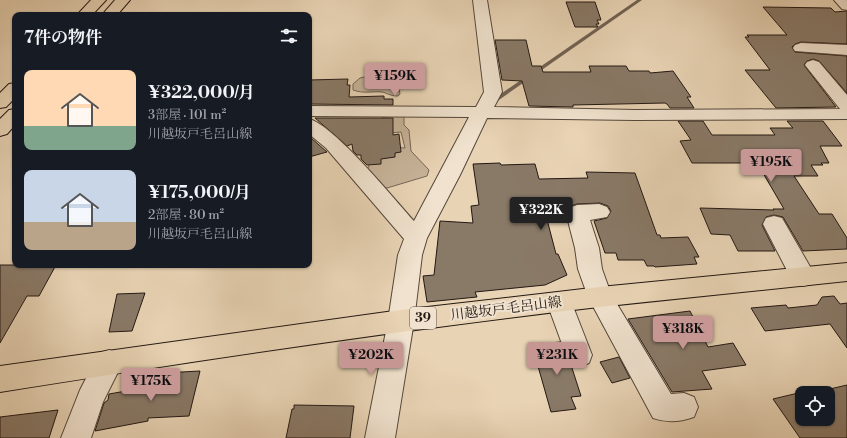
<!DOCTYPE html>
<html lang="ja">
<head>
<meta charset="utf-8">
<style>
	body { margin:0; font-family:"Libre Bodoni","Noto Serif JP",serif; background:#242831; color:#f1f3f6; height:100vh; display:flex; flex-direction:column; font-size:15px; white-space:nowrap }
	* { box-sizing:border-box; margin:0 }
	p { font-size:13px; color:#9ea1a6 }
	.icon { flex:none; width:22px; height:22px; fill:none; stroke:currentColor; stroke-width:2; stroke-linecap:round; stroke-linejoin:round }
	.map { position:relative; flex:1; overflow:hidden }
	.panel { position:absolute; left:12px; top:12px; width:300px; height:256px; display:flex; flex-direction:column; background:#171b24; border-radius:8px; box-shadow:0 1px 3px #0004 }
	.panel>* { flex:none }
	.tools { position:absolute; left:795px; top:386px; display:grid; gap:8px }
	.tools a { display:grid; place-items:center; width:40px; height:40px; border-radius:8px; background:#171b24; box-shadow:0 1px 3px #0004; font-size:20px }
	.price { position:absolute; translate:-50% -34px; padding:0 9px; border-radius:4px; background:#c59692; color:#111; font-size:13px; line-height:26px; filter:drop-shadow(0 1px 2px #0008) }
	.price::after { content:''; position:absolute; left:50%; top:24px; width:12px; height:9px; margin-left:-6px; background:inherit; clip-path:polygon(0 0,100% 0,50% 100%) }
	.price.active { background:#222; color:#fff }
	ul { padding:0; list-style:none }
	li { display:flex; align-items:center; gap:12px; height:100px; padding:0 12px }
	li span { display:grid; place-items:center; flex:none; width:112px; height:80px; border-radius:8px; color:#555 }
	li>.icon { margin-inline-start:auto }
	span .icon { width:48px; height:48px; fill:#fffc; stroke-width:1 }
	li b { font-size:17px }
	h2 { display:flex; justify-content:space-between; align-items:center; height:48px; padding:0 12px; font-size:17px }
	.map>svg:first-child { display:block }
	.green { fill:#c7b399; stroke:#756656 }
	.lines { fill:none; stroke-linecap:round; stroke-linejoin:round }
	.stream { fill:#716253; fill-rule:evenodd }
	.building { fill:#897967; stroke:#231813; fill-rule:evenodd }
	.minor-casing { stroke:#54473b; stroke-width:2 }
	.major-casing { stroke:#231813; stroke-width:2 }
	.minor { fill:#f0e2ce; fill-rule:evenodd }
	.major { fill:#e8d3b4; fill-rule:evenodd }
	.labels { text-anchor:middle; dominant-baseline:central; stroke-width:4; stroke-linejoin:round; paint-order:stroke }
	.shield { fill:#f0e2ce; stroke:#60554b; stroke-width:1 }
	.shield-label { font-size:13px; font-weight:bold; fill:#231813 }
	.street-label { font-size:14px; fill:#231813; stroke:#f0e2ce }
</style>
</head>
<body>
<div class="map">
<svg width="847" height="438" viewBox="0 0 847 438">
	<rect width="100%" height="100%" fill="#e8d3b4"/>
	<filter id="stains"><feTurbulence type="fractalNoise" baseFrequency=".005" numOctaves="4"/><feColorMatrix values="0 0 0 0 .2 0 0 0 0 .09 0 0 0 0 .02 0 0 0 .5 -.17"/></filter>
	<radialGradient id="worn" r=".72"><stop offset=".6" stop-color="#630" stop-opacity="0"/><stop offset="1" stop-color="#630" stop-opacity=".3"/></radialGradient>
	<!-- green -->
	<g class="green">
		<path d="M377,74C392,78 397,77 400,94L398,96C390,96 387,93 382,92C371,91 364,94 353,90V84L360,78Z"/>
		<polygon points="404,116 404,125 409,130 411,151 429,170 427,176 387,188 373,183 366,169 369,167 368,162 389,147 405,148 401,132 380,134 380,119 384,117"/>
	</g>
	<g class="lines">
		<!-- stream -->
		<polygon class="stream" points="637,0 642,0 496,102 492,102 492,100"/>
	</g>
	<!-- building -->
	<g class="building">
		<polygon points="566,2 595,2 601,20 597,20 599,24 596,24 598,27 575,27"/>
		<polygon points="763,7 831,8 835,12 847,11 847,44 801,42 795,44 792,47 795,52 847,56 847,93 819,61 813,59 807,61 804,65 836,107 776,108 745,70 770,70 745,37 749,37 747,35 787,35"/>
		<polygon points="495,40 526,40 532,66 541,66 543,72 591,72 589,66 626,66 629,71 649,71 650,73 673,71 691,97 687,97 694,108 670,108 667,104 665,103 573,105 573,107 529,106 522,81 502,80"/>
		<polygon points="348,79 347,85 350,85 349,97 384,96 384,99 393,99 393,105 309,104 309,80"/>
		<polygon points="315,118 393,118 393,135 399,134 401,152 395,153 395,157 381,159 381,164 367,165 361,159 361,155 357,155 353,151 352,144 347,146"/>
		<polygon points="678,121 703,121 712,135 775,135 770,128 793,128 787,121 823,121 842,146 820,146 829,163 821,163 823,165 811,165 818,176 794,176 819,214 832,214 847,238 847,249 803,251 783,217 774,215 766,217 762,225 775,251 738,251 730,235 711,234 700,208 774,210 773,209 784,209 763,173 754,163 692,163 680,141 691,140"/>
		<polygon points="309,138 311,138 327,152 309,157"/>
		<polygon points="500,163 501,165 535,164 539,179 588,178 586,172 635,173 657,235 660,235 661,238 688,237 699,257 694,257 697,264 655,267 654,266 647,266 644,260 618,260 616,253 605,253 594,221 607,218 611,211 608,206 600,203 577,204 568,207 544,208 556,254 558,254 567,275 545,285 475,292 477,297 427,302 423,276 434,275 440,221 473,223 471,206 479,205 473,164"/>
		<polygon points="0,265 56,265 39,296 27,296 0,343"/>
		<polygon points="145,293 132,331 109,332 117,294"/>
		<polygon points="834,296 840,304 847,303 847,348 830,324 765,331 751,308 786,305 788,308 817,305 822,297"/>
		<polygon points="690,311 708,347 733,343 746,365 702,371 712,389 672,392 628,319"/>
		<polygon points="560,342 568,364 571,365 581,396 571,397 576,409 551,412 532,345"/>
		<polygon points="619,357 630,378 612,383 600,362"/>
		<polygon points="200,371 189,416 148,418 148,421 95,431 104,403 108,400 109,394 160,385 164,373"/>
		<path d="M847,385V438H800L773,399L815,389L817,392ZM802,393H828V419H802Z"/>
		<polygon points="294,405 354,406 350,438 286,438 292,409 294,409"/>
		<polygon points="58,410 49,438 0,438 0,417"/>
	</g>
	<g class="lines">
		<defs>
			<g id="minor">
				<path d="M473,0H487L502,92L494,107L635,110L840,109L805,65L807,62L813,60L819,62L847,95V119L635,120L487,118L460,175L427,238L422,255L414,321L395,438H365L388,321L398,255L404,239L326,148L309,134V119C335,126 393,198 414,221L469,117L309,116V106L476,107L484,92Z"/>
				<polygon points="834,0 847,0 847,10 842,9"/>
				<polygon points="801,43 847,45 847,55 795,51 793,48 795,45"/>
				<path d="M599,204L607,207L610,212L607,217L590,220L599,248L602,269L611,294L671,394L684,393L694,397L698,407L694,417C680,422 667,423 653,418L588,297L578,269L575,248L566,213L569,208L577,205Z"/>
				<polygon points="774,216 782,218 812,270 815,277 812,284 803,286 794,284 763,224 766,218"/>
				<polygon points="560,293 569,296 592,355 589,363 579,367 569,363 547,303 551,296"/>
				<polygon points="109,350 119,353 123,362 103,402 91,438 61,438 80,390 99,353"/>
			</g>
			<g id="major">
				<polygon points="91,0 106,0 92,15 77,15"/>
				<polygon points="115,0 130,0 117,15 102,15"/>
				<polygon points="15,83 15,98 6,107 0,108 0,93 9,84"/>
				<polygon points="15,109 15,125 7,134 0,136 0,119 9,110"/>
				<path d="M847,263V281C764,290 682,298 599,307C399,330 199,360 0,392V366L401,310L600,287Z"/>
			</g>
		</defs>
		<!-- minor casing -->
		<use href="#minor" class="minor-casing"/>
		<!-- major casing -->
		<use href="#major" class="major-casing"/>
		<!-- minor -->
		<use href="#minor" class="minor"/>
		<!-- major -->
		<use href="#major" class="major"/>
	</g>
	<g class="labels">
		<!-- shield labels -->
		<rect class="shield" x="410" y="307" width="26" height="22" rx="3"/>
		<g class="shield-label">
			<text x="423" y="318">39</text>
		</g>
		<!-- street labels -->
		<g class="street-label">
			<text transform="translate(506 309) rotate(-7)">川越坂戸毛呂山線</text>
		</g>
	</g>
	<rect width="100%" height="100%" filter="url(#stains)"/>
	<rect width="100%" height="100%" fill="url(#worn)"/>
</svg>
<div class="tools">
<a><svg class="icon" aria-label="locate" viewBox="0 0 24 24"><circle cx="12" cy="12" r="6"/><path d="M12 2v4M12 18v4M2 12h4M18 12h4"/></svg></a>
</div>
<b class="price" style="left:395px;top:97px">¥159K</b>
<b class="price" style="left:771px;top:183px">¥195K</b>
<b class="price active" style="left:541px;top:231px">¥322K</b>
<b class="price" style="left:683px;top:350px">¥318K</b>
<b class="price" style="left:371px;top:376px">¥202K</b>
<b class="price" style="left:557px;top:376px">¥231K</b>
<b class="price" style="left:151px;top:402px">¥175K</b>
<section class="panel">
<h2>7件の物件<svg class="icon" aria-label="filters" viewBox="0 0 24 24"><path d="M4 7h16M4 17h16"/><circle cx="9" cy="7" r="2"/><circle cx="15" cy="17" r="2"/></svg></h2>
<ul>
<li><span style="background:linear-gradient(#ffd9b3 70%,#7fa58c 0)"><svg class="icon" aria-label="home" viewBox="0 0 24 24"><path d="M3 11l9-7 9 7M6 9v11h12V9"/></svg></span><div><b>¥322,000/月</b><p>3部屋 · 101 m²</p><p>川越坂戸毛呂山線</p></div></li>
<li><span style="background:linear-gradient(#c9d6e8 65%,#b9a48a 0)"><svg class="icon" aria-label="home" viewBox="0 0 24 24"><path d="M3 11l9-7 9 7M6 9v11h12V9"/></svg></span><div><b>¥175,000/月</b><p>2部屋 · 80 m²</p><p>川越坂戸毛呂山線</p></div></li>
</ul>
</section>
</div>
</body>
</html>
